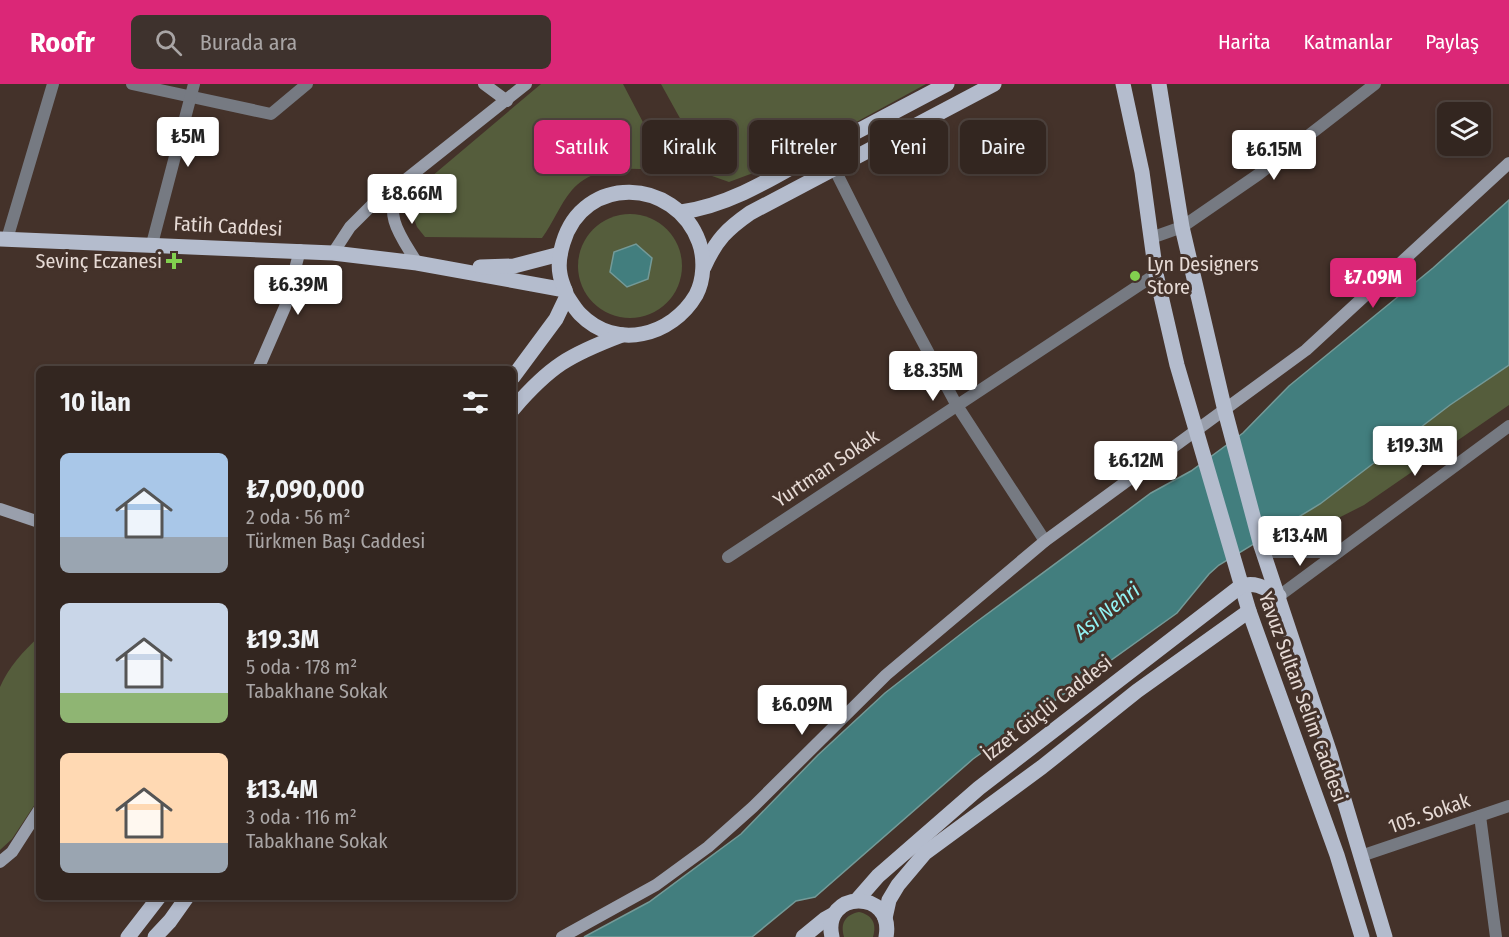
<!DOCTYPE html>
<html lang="tr">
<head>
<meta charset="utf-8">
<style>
	body { margin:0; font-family:"Fira Sans Condensed",sans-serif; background:#3e322d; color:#f1f3f6; height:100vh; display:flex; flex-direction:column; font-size:22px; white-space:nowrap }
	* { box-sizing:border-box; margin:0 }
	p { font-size:20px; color:#a9a5a5 }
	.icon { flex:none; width:33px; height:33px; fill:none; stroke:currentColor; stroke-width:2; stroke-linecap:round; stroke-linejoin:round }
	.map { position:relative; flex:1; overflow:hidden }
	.panel { position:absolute; left:36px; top:282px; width:480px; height:534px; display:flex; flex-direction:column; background:#332620; border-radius:9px; box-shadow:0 3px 9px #0003,0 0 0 2px #4e433e }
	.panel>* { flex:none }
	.guide { position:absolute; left:534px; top:36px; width:570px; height:54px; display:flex; gap:12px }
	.tools { position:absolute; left:1437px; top:18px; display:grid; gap:12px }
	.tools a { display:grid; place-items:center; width:54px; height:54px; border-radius:9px; background:#332620; box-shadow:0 3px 9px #0003,0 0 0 2px #4e433e; font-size:30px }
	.price { position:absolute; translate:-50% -51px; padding:0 14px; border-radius:6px; background:#fff; color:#222; font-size:20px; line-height:39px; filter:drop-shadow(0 2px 3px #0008) }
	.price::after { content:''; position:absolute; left:50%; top:36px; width:18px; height:14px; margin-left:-9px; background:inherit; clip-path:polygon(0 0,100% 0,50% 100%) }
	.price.current { background:#db2777; color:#fff }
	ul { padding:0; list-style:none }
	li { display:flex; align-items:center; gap:18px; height:150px; padding:0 24px }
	li span { display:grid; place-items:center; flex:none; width:168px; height:120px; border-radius:9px; color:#555 }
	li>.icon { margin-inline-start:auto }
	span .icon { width:72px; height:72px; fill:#fffc; stroke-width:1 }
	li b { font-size:26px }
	h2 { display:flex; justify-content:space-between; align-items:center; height:72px; padding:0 24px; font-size:26px }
	.tag { padding:0 21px; border-radius:9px; background:#332620; box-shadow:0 3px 9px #0003,0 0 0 2px #4e433e; font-size:21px; line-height:54px }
	.tag.current { background:#db2777; color:#fff }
	header { display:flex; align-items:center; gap:36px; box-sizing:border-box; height:84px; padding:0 30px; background:#db2777; color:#fff }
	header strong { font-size:28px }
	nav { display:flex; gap:33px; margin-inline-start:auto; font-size:21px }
	.search { width:420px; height:54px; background:#3e322d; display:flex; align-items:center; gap:15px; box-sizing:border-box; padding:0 21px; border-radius:9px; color:#a9a5a5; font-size:22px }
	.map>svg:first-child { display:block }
	.green { fill:#555d3c }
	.water { fill:#427e7e; stroke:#749a98; stroke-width:1.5 }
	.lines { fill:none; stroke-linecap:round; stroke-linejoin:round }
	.street { stroke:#767a82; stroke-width:12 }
	.secondary { stroke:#999fac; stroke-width:12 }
	.primary { stroke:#b4bccd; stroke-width:15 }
	.poi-dot { fill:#82d04f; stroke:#44322a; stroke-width:2 }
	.labels { text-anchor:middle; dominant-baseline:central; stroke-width:6; stroke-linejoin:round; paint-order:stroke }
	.street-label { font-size:20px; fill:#e7dbd6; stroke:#44322a }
	.poi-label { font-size:20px; fill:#e7dbd6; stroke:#44322a; text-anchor:end }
	.water-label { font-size:21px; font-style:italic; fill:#91f2f3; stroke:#44322a }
</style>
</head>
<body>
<header>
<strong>Roofr</strong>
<div class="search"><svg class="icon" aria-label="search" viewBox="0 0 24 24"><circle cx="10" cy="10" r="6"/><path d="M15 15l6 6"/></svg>Burada ara</div>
<nav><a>Harita</a><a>Katmanlar</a><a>Paylaş</a></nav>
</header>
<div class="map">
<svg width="1509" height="853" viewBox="0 0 1509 853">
	<rect width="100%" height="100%" fill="#44322a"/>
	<!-- green -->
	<g class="green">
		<path d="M541,0H623L669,88C637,84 596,79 572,106C560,120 553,139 542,154L425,153L417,143L406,114Z"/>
		<polygon points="661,0 926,0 783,78 729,98 712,92"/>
		<circle cx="630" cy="182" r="52"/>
		<polygon points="1509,281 1509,321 1364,421 1299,454 1272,462 1268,450 1320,420 1450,321"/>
		<path d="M39,553V714L12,755L0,766V603C8,584 24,566 39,553Z"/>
		<path d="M859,828C872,831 877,839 873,853H844C840,839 845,831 859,828Z"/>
	</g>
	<!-- water -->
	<g class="water">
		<polygon points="1509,116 1509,281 1450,321 1320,420 1219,481 1209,490 1177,529 973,675 815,813 796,817 752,853 584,853 649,818 741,750 818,671 885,609 975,539 1151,409 1191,387 1243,349 1289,302 1433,184"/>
		<polygon points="636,160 652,174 648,195 627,203 610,188 614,168"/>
	</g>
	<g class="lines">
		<!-- street -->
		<g class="street">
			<polyline points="132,0 271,30 307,0"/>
			<polyline points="835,86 902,219 956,320 1045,457"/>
			<polyline points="1151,154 1182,143 1259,90 1375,0"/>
			<polyline points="7,155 53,0"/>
			<polyline points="152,160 194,0"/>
			<polyline points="1263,468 1338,468"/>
			<polyline points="728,473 1156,190"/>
			<polyline points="1279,512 1509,342"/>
			<polyline points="1480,732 1496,853"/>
			<polyline points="1361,772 1509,722"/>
		</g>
		<!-- secondary -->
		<g class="secondary">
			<polyline points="484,0 507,17"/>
			<path d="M398,102C384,134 401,152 417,179"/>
			<polyline points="333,169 350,143 376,117 399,101 526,0"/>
			<polyline points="258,285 285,223 300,166"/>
			<polyline points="0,425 39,438"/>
			<polyline points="0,778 12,768 39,726"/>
			<polyline points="562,853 656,801 708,763 753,723 886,591 1045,457 1306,266 1509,79"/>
		</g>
		<!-- primary -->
		<g class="primary">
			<polyline points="1123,0 1142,88 1156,190 1177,281 1249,527 1337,771 1362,853"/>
			<polyline points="1159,0 1182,143 1225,327 1261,462 1330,669 1385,853"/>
			<path d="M681,128C733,121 779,90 824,65C865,43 906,22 947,0"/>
			<polyline points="0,155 333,169 417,179 565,206"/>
			<polyline points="480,183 514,182 560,170"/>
			<path d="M704,183C716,156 727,145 750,129L994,0"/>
			<path d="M513,293L556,235L567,212C565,205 561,198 560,190C558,180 560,169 563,159C583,90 675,93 699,158C705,174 704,196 696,211C672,252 616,267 580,230C575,225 571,218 567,212"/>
			<path d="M513,325C550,282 569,271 622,251"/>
			<path d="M857,816L878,792L979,704L1241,502C1256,497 1266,505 1279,512"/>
			<polyline points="885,834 889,816 898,801 925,769 1042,683 1137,607 1249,527"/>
			<polyline points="128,853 159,813"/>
			<polyline points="155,853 170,837 187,813"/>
			<polyline points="803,853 825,835 834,830"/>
			<path d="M832,853C821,806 895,804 886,853"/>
		</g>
	</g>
	<!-- markers -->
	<g class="poi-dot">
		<path d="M171 168h6v6h6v6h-6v6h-6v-6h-6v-6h6z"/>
		<circle cx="1135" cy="192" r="6"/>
	</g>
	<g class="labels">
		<!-- street labels -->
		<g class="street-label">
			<text transform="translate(228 142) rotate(3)">Fatih Caddesi</text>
			<text transform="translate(826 384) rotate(-34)">Yurtman Sokak</text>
			<text transform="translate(1303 613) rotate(70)">Yavuz Sultan Selim Caddesi</text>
			<text transform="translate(1047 624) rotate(-38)">İzzet Güçlü Caddesi</text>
			<text transform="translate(1429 729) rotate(-19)">105. Sokak</text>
		</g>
		<!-- poi labels -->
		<g class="poi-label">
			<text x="162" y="177">Sevinç Eczanesi</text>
			<text x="1147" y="180" text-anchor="start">Lyn Designers<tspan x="1147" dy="23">Store</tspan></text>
		</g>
		<!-- water labels -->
		<g class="water-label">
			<text transform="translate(1107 527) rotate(-38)">Asi Nehri</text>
		</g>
	</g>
</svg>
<div class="tools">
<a><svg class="icon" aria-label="layers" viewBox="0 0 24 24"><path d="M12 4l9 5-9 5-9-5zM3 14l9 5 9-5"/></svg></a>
</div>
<b class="price" style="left:188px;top:84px">₺5M</b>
<b class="price" style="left:1274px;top:97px">₺6.15M</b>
<b class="price" style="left:412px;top:141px">₺8.66M</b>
<b class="price current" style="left:1373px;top:225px">₺7.09M</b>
<b class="price" style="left:298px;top:232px">₺6.39M</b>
<b class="price" style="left:933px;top:318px">₺8.35M</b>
<b class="price" style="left:1415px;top:393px">₺19.3M</b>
<b class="price" style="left:1136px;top:408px">₺6.12M</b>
<b class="price" style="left:1300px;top:483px">₺13.4M</b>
<b class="price" style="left:802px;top:652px">₺6.09M</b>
<div class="guide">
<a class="tag current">Satılık</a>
<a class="tag">Kiralık</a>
<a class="tag">Filtreler</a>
<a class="tag">Yeni</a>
<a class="tag">Daire</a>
</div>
<section class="panel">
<h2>10 ilan<svg class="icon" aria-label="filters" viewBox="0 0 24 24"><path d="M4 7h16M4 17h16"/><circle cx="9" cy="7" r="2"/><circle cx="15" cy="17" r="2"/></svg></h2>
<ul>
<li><span style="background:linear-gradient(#a9c7e8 70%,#9aa5b1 0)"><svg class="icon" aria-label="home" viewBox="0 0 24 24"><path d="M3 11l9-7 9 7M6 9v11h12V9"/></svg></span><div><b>₺7,090,000</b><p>2 oda · 56 m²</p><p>Türkmen Başı Caddesi</p></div></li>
<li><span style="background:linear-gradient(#c9d6e8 75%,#8fb573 0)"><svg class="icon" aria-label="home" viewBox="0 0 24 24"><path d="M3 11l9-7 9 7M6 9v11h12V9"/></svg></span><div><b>₺19.3M</b><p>5 oda · 178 m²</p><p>Tabakhane Sokak</p></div></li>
<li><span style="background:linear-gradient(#ffd9b3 75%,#9aa5b1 0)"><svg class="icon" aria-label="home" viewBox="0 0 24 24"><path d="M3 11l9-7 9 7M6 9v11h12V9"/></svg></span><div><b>₺13.4M</b><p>3 oda · 116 m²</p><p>Tabakhane Sokak</p></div></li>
</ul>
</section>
</div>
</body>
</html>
